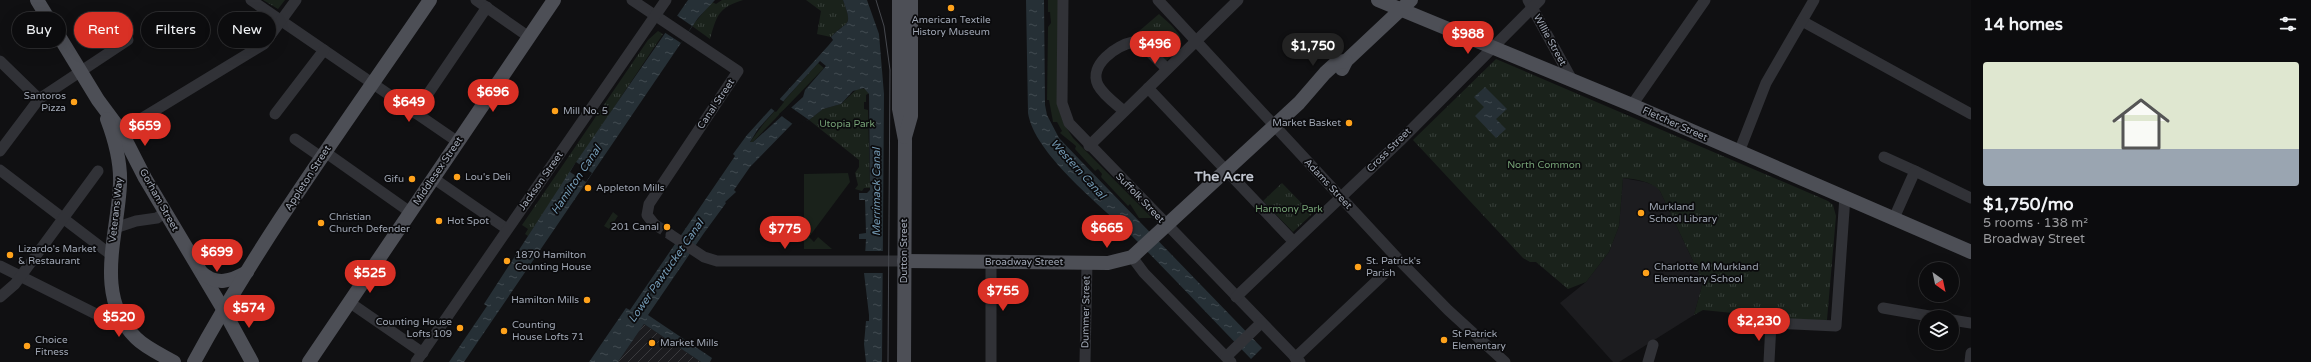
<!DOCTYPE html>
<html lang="en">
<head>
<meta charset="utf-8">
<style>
	body { margin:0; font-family:"Varela Round",sans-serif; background:#1a1a1c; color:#f1f3f6; height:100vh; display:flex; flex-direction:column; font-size:15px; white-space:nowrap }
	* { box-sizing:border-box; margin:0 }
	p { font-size:13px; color:#9a9b9e }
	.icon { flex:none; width:22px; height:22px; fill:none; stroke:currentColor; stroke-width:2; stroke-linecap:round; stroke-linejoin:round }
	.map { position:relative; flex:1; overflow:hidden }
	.sheet { display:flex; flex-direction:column; background:#0c0c0e; width:340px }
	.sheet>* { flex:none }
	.guide { position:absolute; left:12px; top:12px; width:380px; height:36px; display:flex; gap:8px }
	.needle { width:26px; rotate:147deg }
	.buttons { position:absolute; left:1919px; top:262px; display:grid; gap:8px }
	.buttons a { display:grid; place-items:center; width:40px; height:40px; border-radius:50%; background:#0c0c0e; box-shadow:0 4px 16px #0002,0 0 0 1px #2c2c2e; font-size:20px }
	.price { position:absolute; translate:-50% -34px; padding:0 9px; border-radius:14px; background:#d93025; color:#fff; font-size:13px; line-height:26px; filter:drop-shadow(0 1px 2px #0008) }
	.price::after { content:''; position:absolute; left:50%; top:24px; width:12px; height:9px; margin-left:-6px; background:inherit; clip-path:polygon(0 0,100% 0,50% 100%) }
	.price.current { background:#222; color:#fff }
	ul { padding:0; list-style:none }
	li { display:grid; align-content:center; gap:8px; height:212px; padding:0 12px }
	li+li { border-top:1px solid #2c2c2e }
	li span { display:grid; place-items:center; height:124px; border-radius:4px; color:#555 }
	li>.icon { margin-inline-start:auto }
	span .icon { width:72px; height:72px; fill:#fffc; stroke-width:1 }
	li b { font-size:17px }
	h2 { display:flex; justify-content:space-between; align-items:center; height:48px; padding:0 12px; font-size:17px }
	.chip { padding:0 14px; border-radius:18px; background:#0c0c0e; box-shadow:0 4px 16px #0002,0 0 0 1px #2c2c2e; font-size:14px; line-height:36px }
	.chip.current { background:#d93025; color:#fff }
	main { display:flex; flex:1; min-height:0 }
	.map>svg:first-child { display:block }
	.built { fill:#1c1c1f }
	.industrial { fill:url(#industrial-furrows) }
	.green { fill:#1a221b }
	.park { fill:url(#park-tufts) }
	.water { fill:url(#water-ripples); fill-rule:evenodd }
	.pier { fill:#101012 }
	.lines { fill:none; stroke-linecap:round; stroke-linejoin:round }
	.minor-tunnel { stroke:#2d2e32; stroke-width:11; stroke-dasharray:11 5.5; stroke-linecap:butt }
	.minor { stroke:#313237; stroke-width:11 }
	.major { stroke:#4d4f56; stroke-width:14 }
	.tram { stroke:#46484e; stroke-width:1 }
	.poi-dot { fill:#ffa21b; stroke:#0b0b0d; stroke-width:1.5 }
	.labels { text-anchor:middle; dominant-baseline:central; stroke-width:3.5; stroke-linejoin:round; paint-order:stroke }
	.poi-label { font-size:10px; fill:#a0a7b4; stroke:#0b0b0d; text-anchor:start }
	.street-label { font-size:10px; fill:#a0a7b4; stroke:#0b0b0d }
	.park-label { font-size:10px; fill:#75a175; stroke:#0b0b0d }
	.water-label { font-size:11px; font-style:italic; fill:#7399b3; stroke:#0b0b0d }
	.district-label { font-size:14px; font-weight:bold; fill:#c1c6d0; stroke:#0b0b0d }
</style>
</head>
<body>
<main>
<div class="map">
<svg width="1971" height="362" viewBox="0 0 1971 362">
	<defs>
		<pattern id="industrial-furrows" width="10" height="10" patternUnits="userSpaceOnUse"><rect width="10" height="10" fill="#1c1c1f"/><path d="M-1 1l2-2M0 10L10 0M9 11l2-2" fill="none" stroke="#3a3a3d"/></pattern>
		<pattern id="park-tufts" width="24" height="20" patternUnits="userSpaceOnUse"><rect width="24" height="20" fill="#1a221b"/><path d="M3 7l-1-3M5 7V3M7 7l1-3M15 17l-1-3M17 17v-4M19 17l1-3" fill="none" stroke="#383f3a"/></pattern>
		<pattern id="water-ripples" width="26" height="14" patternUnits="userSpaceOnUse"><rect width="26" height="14" fill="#263036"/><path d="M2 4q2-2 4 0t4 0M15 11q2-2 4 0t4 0" fill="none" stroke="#424b51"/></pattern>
	</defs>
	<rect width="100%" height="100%" fill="#101012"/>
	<!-- built -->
	<polygon class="built" points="1623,178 1645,182 1656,186 1660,191 1703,282 1694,315 1619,362 1613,362 1560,303 1586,282 1609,252 1619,226"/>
	<!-- industrial -->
	<polygon class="industrial" points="644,324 701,362 618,362"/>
	<!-- green -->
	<g class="green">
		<polygon points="1048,0 1058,0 1058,107 1064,124 1073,138 1152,218 1139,218 1130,204 1128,206 1101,177 1102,174 1098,169 1095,171 1075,149 1076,146 1060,133 1062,131 1057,122 1053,122 1049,100 1047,100 1048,27 1051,23 1050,12 1048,12"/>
		<polygon points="818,63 824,68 753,142 750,142 764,123"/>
		<polygon points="848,173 850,182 809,237 814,242 818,237 832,249 804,249 804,174"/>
		<polygon points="613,212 618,216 609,229 604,226"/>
	</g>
	<!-- park -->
	<g class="park">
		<polygon points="263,0 285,0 278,9"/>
		<path d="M722,0H743C718,8 717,15 710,39L692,26L712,2L716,4Z"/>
		<path d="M806,0H843C853,28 848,19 831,37L817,34L821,11Z"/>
		<path d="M1159,14C1166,21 1187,36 1180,47C1177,52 1170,57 1166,61L1138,32Z"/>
		<polygon points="658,31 663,34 528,236 525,234 528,229 522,225 648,40"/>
		<path d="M1496,59L1828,201L1833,205L1836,216L1827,320L1823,322L1703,310L1694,315L1703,282L1660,191C1651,181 1636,179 1623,178L1619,226L1609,252L1586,282L1568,289L1536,262H1530L1523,258L1413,140Z"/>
		<polygon points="858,88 866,89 869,93 866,95 866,102 864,102 864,109 868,110 870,188 864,188 862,191 855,189 858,185 855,173 859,167 859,160 809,120 823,109 841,104"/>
		<polygon points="1282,183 1312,214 1293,232 1263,201"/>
	</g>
	<!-- water -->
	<g class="water">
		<polygon points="688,0 715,0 698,18 464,362 449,362 487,306 484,304 572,168"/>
		<path d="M843,0H867L879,34L884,94L882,362H866L864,344L866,321H869V315L864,273L866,239H859V234L866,233L865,200H859V193H867L870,190L869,94L864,88L853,91L841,104L823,109L809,120L792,124L750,167L734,190L736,192L725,202L726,203L704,233L648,315L712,358L710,362H701L644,324L618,362H589L626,308L630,310L735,156L733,154L747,135L828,46L833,40L831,37C848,19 853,28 843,0ZM820,61L826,66L805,90L803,97L753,142H750L758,129Z"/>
		<path d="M1026,0H1044L1045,105L1047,115L1059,138L1079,159L1262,348L1251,359C1210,317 1170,274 1128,232C1099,204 1034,153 1028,113Z"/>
		<polygon points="1485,87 1507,109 1496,119 1506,129 1496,138 1475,116 1484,107 1474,97"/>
	</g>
	<!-- pier -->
	<g class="pier">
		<polygon points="676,15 692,26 681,43 664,32"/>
		<polygon points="778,98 784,102 776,112 769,107"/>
		<polygon points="789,106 809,120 794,125 779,114"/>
		<polygon points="576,162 592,173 586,182 570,172"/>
		<rect x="864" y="251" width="19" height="22"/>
	</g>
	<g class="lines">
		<!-- minor-tunnel -->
		<polyline class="minor-tunnel" points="654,224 671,235"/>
		<!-- minor -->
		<g class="minor">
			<polyline points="251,0 458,142"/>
			<polyline points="476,0 529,37"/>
			<polyline points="632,0 738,71 649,204 647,215 654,224"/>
			<polyline points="1063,0 1062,103 1069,123 1300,362"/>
			<polyline points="1158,0 1399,260 1448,310 1505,362"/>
			<polyline points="1528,0 1572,80"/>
			<polyline points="1802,21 1971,114"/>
			<polyline points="0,61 39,99"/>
			<polyline points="1148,88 1293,241"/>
			<polyline points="1632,105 1705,0"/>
			<path d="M1124,111C1116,104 1103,95 1098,85C1088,65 1117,45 1133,42L1145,47L1167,69"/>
			<polyline points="415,113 487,7"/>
			<polyline points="275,114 324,50"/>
			<polyline points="121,131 264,44 296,0"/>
			<polyline points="295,139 321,157"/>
			<polyline points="1089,146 1238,0"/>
			<polyline points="0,151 39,99 128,40"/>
			<polyline points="325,152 410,212"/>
			<polyline points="1739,152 1766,83 1814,0"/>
			<polyline points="1884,157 1915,171"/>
			<polyline points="0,170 110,254"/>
			<polyline points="433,178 507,229"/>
			<polyline points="1894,218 1915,171 1971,198"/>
			<polyline points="115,228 136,221 157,218 165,212"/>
			<polyline points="671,235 704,257 717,261 904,261"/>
			<polyline points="1132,257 1144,273 1231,362"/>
			<polyline points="0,266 108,320 123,322"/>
			<polyline points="0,297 15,284 98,171"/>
			<polyline points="1236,297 1400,141 1540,0"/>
			<polyline points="349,302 423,353"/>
			<polyline points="1883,308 1935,317"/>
			<polyline points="1952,320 1971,323"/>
			<polyline points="1226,357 1261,323"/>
			<polyline points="1295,358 1384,274"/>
			<polyline points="416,362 666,0"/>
			<polyline points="991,362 991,262"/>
			<polyline points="1085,362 1087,262"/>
			<polyline points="1648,362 1653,345"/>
			<polyline points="1769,362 1771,323 1836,326 1845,196"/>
			<polyline points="1970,362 1971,353"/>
		</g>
		<!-- major -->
		<g class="major">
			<polyline points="37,0 98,100 121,131 145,178 223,309 252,362"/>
			<polyline points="899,0 899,109 905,140 904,362"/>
			<polyline points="1378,0 1632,105 1971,252"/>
			<polyline points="1342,69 1346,61 1411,0"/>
			<path d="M107,119C115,140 121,161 120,184C118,235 93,296 136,338C146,348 162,355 174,362"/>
			<polyline points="905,137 911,116 911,0"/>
			<polyline points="904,261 1108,263 1132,257 1299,103 1325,73 1337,62 1346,61"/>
			<path d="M202,273C217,286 231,281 247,272"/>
			<path d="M194,362C263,235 349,119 430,0"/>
			<polyline points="309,362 554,0"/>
		</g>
		<!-- tram -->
		<polyline class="tram" points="876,0 884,26 890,70 888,362"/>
	</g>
	<!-- markers -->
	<g class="poi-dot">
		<circle cx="951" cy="8" r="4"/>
		<circle cx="74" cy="102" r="4"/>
		<circle cx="555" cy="111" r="4"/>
		<circle cx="1349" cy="123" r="4"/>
		<circle cx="457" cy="177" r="4"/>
		<circle cx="412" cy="179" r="4"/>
		<circle cx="588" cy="188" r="4"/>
		<circle cx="1641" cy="213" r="4"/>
		<circle cx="439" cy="221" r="4"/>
		<circle cx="321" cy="223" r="4"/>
		<circle cx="667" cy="227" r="4"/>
		<circle cx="10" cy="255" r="4"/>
		<circle cx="507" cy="261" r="4"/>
		<circle cx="1358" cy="267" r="4"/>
		<circle cx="1646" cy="273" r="4"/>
		<circle cx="587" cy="300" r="4"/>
		<circle cx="460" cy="328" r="4"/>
		<circle cx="504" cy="331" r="4"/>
		<circle cx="1444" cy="340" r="4"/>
		<circle cx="652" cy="343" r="4"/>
		<circle cx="27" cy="346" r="4"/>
	</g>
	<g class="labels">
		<!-- poi labels -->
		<g class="poi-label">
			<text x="951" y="20" text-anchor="middle">American Textile<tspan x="951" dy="12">History Museum</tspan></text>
			<text x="66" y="96" text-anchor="end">Santoros<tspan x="66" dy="12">Pizza</tspan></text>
			<text x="563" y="111">Mill No. 5</text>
			<text x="1341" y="123" text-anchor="end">Market Basket</text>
			<text x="465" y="177">Lou's Deli</text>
			<text x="404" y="179" text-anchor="end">Gifu</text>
			<text x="596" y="188">Appleton Mills</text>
			<text x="1649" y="207">Murkland<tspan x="1649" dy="12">School Library</tspan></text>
			<text x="329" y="217">Christian<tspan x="329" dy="12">Church Defender</tspan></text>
			<text x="447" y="221">Hot Spot</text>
			<text x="659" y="227" text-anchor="end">201 Canal</text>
			<text x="18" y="249">Lizardo's Market<tspan x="18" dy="12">&amp; Restaurant</tspan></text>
			<text x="515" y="255">1870 Hamilton<tspan x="515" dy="12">Counting House</tspan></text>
			<text x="1366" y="261">St. Patrick's<tspan x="1366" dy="12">Parish</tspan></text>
			<text x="1654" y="267">Charlotte M Murkland<tspan x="1654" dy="12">Elementary School</tspan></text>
			<text x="579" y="300" text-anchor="end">Hamilton Mills</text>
			<text x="452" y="322" text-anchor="end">Counting House<tspan x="452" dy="12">Lofts 109</tspan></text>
			<text x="512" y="325">Counting<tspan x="512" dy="12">House Lofts 71</tspan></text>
			<text x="1452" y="334">St Patrick<tspan x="1452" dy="12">Elementary</tspan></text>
			<text x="35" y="340">Choice<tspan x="35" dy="12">Fitness</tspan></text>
			<text x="660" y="343">Market Mills</text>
		</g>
		<!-- street labels -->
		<g class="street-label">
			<text transform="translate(1550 40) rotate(61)">Willie Street</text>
			<text transform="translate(716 104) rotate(-56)">Canal Street</text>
			<text transform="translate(1675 124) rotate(24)">Fletcher Street</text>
			<text transform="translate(1389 150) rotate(-45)">Cross Street</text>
			<text transform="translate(438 171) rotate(-56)">Middlesex Street</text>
			<text transform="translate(308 178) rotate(-57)">Appleton Street</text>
			<text transform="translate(541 181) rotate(-55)">Jackson Street</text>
			<text transform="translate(1328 184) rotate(47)">Adams Street</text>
			<text transform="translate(1140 198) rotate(46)">Suffolk Street</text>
			<text transform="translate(159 200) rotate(61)">Gorham Street</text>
			<text transform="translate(116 210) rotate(-84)">Veterans Way</text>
			<text transform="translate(904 251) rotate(-90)">Dutton Street</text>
			<text x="1024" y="262">Broadway Street</text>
			<text transform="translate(1086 312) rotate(-89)">Dummer Street</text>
		</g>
		<!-- park labels -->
		<g class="park-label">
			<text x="847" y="124">Utopia Park</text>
			<text x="1544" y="165">North Common</text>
			<text x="1289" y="209">Harmony Park</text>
		</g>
		<!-- water labels -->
		<g class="water-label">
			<text transform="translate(1078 169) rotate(48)">Western Canal</text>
			<text transform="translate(576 180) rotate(-56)">Hamilton Canal</text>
			<text transform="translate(876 192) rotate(-90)">Merrimack Canal</text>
			<text transform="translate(666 271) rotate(-55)">Lower Pawtucket Canal</text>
		</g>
		<!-- district labels -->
		<g class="district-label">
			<text x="1224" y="176">The Acre</text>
		</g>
	</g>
</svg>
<div class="buttons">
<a><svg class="needle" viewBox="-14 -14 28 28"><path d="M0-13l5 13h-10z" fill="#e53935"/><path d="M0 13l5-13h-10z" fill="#9a9b9e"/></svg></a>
<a><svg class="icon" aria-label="layers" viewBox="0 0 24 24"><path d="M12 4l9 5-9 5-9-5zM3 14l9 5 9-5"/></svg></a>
</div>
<b class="price" style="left:1468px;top:55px">$988</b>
<b class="price" style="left:1155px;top:65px">$496</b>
<b class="price current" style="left:1313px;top:67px">$1,750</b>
<b class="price" style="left:493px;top:113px">$696</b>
<b class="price" style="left:409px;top:123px">$649</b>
<b class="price" style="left:145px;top:147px">$659</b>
<b class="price" style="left:1107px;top:249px">$665</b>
<b class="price" style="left:785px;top:250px">$775</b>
<b class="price" style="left:217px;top:273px">$699</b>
<b class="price" style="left:370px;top:294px">$525</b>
<b class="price" style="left:1003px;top:312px">$755</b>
<b class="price" style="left:249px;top:329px">$574</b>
<b class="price" style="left:119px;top:338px">$520</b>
<b class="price" style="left:1759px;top:342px">$2,230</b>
<div class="guide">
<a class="chip">Buy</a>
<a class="chip current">Rent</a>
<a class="chip">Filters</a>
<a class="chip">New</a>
</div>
</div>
<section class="sheet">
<h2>14 homes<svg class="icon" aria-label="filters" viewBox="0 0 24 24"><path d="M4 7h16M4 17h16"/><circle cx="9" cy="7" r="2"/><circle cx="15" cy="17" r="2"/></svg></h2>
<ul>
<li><span style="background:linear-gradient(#dfe7d0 70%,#9aa5b1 0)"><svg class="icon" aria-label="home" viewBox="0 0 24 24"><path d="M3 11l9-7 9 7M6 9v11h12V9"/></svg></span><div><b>$1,750/mo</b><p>5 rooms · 138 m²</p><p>Broadway Street</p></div></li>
</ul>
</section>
</main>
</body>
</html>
